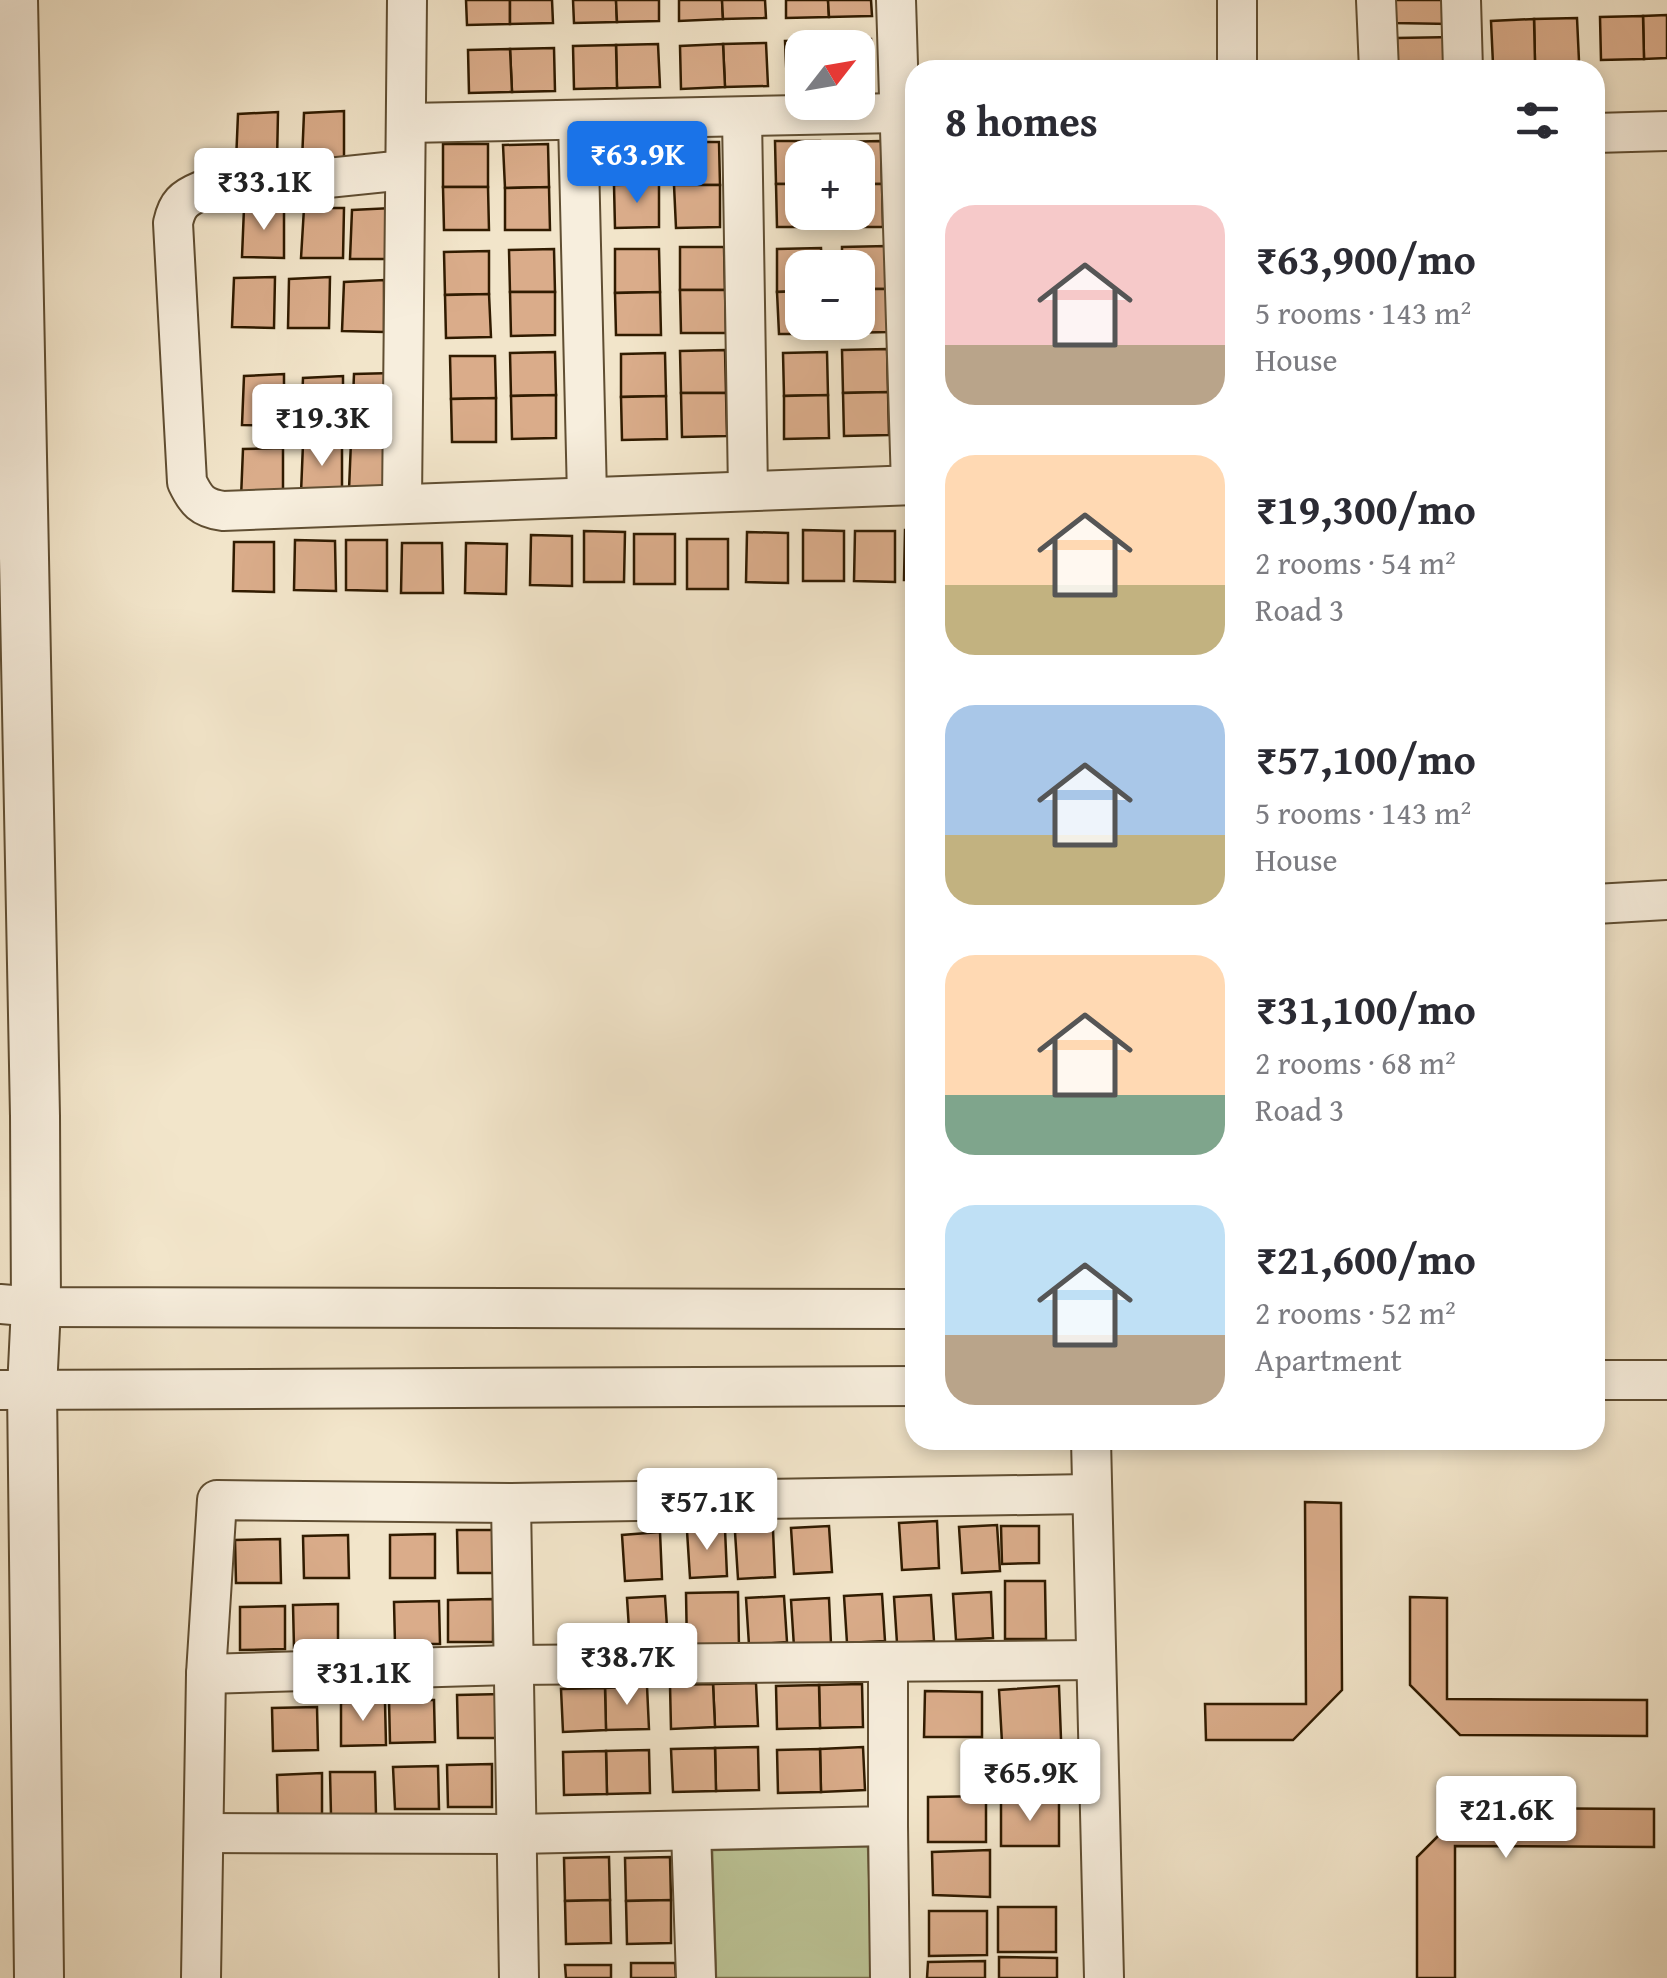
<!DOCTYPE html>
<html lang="en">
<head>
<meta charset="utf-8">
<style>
	body { margin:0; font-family:"Gentium Book Plus",serif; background:#f7f7f7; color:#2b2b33; height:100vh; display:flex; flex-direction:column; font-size:38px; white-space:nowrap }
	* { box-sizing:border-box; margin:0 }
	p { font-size:32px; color:#7c7c81 }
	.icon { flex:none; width:55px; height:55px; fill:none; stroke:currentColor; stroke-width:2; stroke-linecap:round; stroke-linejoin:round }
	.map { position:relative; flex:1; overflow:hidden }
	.sheet { position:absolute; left:905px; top:60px; width:700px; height:1390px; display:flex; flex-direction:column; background:#fff; border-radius:30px; box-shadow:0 5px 15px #0003 }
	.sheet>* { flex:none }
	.needle { width:65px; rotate:59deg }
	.buttons { position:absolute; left:785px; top:30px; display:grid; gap:20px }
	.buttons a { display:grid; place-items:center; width:90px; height:90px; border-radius:20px; background:#fff; box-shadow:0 5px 15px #0003; font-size:50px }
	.price { position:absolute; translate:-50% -85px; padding:0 22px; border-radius:10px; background:#fff; color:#222; font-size:32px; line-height:65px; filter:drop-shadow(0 2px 5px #0008) }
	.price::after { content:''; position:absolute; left:50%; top:60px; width:30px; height:22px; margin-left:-15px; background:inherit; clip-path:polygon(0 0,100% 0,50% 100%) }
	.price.selected { background:#1a73e8; color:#fff }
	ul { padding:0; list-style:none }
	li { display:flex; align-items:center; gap:30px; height:250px; padding:0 40px }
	li span { display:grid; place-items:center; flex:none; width:280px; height:200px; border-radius:30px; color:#555 }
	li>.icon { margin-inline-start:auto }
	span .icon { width:120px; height:120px; fill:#fffc; stroke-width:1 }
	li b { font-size:42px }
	h2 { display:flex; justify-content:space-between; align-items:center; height:120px; padding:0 40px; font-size:42px }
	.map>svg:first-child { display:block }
	.green { fill:#bcc496; stroke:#76704b; stroke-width:2.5 }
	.building { fill:#daac8a; stroke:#301b00; stroke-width:2.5 }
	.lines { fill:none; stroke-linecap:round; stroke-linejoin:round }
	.minor-casing { stroke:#604e32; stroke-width:42 }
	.tertiary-casing { stroke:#604e32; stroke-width:52 }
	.minor { stroke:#f7eedd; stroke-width:38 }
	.tertiary { stroke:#f7eedd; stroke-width:48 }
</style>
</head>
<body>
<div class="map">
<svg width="1667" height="1978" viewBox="0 0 1667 1978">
	<rect width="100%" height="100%" fill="#f2e5ca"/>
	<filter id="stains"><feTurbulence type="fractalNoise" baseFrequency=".002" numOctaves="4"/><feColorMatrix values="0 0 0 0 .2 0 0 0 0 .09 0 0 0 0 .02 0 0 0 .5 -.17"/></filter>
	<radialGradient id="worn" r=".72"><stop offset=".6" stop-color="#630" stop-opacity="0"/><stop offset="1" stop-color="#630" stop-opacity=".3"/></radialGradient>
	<!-- green -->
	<polygon class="green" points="868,1846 873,1978 716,1978 712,1850"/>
	<!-- building -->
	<g class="building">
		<polygon points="466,0 510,0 510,24 467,25"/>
		<polygon points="510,0 552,0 553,23 510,24"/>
		<polygon points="573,0 616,0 617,22 574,23"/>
		<polygon points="616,0 659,0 659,21 617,22"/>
		<polygon points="679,0 722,0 723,19 679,21"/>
		<polygon points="722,0 765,0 766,18 723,19"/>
		<polygon points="786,0 828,0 829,17 786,18"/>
		<polygon points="828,0 871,0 872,16 829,17"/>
		<polygon points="1393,0 1451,0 1451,24 1393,23"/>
		<polygon points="1667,15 1667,58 1644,59 1643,16"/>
		<polygon points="1643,16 1644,59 1601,60 1600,17"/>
		<polygon points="1577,18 1579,61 1535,63 1534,19"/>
		<polygon points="1534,19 1535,63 1493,64 1491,21"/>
		<polygon points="1454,37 1454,70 1397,70 1397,38"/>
		<polygon points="871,39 872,82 858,82 858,48 828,48 828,40"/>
		<polygon points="828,40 828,48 802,48 802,84 787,85 785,41"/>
		<polygon points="766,43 768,86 725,87 723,44"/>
		<polygon points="658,44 660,87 617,88 616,45"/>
		<polygon points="723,44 725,87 681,89 680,46"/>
		<polygon points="616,45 617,88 574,89 573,46"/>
		<polygon points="554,48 555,91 512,92 510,49"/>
		<polygon points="510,49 512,92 469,93 468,50"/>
		<polygon points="344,111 344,162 302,161 304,113"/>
		<polygon points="278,112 277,163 236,162 238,114"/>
		<polygon points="658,141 659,184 614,185 613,142"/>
		<polygon points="775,141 820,141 820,158 802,158 802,184 776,184"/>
		<polygon points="881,141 882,184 858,184 858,158 836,158 836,142"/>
		<polygon points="674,142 719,142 720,185 674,185"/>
		<rect x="443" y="144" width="45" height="43"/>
		<polygon points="548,144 549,187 505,188 503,145"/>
		<polygon points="659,184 659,227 615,228 614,185"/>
		<polygon points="776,184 802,184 802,212 821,212 821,227 777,227"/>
		<polygon points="858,184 882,184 883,227 838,227 838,212 858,212"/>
		<polygon points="674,185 720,185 720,227 676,228"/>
		<polygon points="443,187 488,187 489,230 444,230"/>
		<polygon points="549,187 550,230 505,230 505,188"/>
		<polygon points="284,207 284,258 242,257 244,208"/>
		<polygon points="304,208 344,208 343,258 301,258"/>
		<polygon points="392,208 391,259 350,259 352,210"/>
		<polygon points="887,246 887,289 858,289 858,268 842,268 842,247"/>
		<polygon points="680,247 724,247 725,290 680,290"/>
		<polygon points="821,248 822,268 802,268 802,291 777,292 777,249"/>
		<polygon points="554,249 555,292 510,292 509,250"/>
		<polygon points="615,249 659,249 660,292 615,293"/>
		<polygon points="489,251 489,294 445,295 444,252"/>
		<polygon points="275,277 274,328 232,327 234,278"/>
		<polygon points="330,277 329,328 288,328 289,279"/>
		<polygon points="384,280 384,332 342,331 344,282"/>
		<polygon points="858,289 887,289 888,332 843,333 843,322 858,322"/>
		<polygon points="680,290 725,290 726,333 681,333"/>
		<polygon points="802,291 802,322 823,322 823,334 779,334 777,292"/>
		<polygon points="510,292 555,292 555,335 511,336"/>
		<polygon points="660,292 661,335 616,335 615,293"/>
		<polygon points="489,294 491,337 446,338 445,295"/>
		<polygon points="887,349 888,392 843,393 842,350"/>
		<polygon points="725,350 726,393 681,393 680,351"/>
		<polygon points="555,352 556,395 511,396 510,353"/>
		<polygon points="827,352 828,395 784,396 783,353"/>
		<polygon points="665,353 666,396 621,397 621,354"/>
		<polygon points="450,356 495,356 496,398 451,399"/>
		<polygon points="393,373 393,424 352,423 354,374"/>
		<polygon points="284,374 284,426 242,425 244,376"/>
		<polygon points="343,376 343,427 301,427 303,378"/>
		<polygon points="888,392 889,435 844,436 843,393"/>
		<polygon points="681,393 726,393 727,436 682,437"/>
		<polygon points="556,395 556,438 512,439 511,396"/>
		<polygon points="828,395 829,438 784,439 784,396"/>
		<polygon points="666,396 667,439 622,440 621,397"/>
		<polygon points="496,398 496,442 452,442 451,399"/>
		<polygon points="392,440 391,491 349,490 351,441"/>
		<polygon points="342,443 342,494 301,493 303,444"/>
		<polygon points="283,448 283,499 241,498 243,449"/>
		<polygon points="803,530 844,531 844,581 803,581"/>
		<polygon points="905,530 915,530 915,580 904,580"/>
		<polygon points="584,531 625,532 624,582 584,582"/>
		<polygon points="855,531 895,531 895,582 854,581"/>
		<polygon points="747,532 788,533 788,583 746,582"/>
		<rect x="634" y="534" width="41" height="50"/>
		<polygon points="531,535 572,536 572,586 530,585"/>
		<rect x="687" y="539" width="41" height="50"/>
		<polygon points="295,540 335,541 336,591 294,590"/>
		<polygon points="346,540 387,540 387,591 346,590"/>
		<polygon points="234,542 274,542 274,592 233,591"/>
		<polygon points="402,543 442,543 443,593 401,593"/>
		<polygon points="466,543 507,544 506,594 465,593"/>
		<polygon points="1305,1502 1341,1503 1342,1690 1293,1740 1206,1740 1205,1704 1306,1704"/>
		<polygon points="937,1521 939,1568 902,1570 899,1523"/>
		<polygon points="997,1525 1000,1571 962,1573 959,1527"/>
		<polygon points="829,1526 832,1572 794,1574 791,1528"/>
		<polygon points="1001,1526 1039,1526 1039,1563 1002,1564"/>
		<polygon points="725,1529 727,1576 690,1578 687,1531"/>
		<polygon points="457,1530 502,1530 503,1573 458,1573"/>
		<polygon points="773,1530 775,1577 738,1579 735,1532"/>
		<polygon points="660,1532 662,1579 625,1581 622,1535"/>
		<polygon points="435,1534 435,1578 390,1578 390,1535"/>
		<polygon points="348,1535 349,1578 304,1578 303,1536"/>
		<polygon points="280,1539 281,1583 236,1583 235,1540"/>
		<polygon points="1005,1581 1045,1581 1046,1639 1005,1639"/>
		<polygon points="738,1592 739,1648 687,1649 686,1593"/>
		<polygon points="991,1592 993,1638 956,1640 953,1594"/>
		<polygon points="882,1594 885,1641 847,1643 844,1596"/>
		<polygon points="931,1595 934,1641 897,1643 894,1597"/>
		<polygon points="665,1596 668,1643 630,1645 627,1598"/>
		<polygon points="784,1596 787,1642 749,1645 746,1598"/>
		<polygon points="1410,1597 1447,1598 1447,1699 1647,1700 1647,1736 1460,1735 1410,1685"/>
		<polygon points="829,1598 831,1644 794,1647 791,1600"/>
		<polygon points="493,1599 493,1642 448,1642 448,1600"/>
		<polygon points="439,1601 440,1644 395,1644 394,1602"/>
		<polygon points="338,1604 338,1647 294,1648 293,1605"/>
		<polygon points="285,1606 285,1649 240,1650 240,1607"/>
		<polygon points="756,1683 758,1726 715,1727 713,1684"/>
		<polygon points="713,1684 715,1727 671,1729 670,1685"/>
		<polygon points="862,1684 863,1727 820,1728 819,1685"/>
		<polygon points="819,1685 820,1728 777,1729 776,1686"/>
		<polygon points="647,1686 649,1729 606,1730 605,1688"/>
		<polygon points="1059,1686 1063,1792 1005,1795 999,1690"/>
		<polygon points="605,1688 606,1730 563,1732 561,1689"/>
		<polygon points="925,1691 982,1692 982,1737 924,1737"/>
		<polygon points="502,1694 503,1738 458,1738 457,1695"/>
		<polygon points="389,1700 434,1700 435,1742 390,1743"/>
		<polygon points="385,1702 386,1745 341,1746 341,1703"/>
		<polygon points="317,1707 318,1750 273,1751 272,1708"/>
		<polygon points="758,1747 759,1790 716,1791 715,1748"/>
		<polygon points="863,1747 865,1790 821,1792 820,1749"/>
		<polygon points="715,1748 716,1791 673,1792 671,1749"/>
		<polygon points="820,1749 821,1792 778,1793 777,1750"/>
		<polygon points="649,1750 650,1793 607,1794 606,1751"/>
		<polygon points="606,1751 607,1794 564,1795 563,1752"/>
		<polygon points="492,1764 492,1807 448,1807 447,1765"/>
		<polygon points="438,1766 439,1809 395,1809 393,1767"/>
		<polygon points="330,1772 375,1772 376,1815 331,1815"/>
		<polygon points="322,1773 322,1816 278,1817 277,1775"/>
		<polygon points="986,1796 986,1842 928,1842 928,1797"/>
		<rect x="1001" y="1801" width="58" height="45"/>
		<polygon points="1466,1808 1654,1809 1654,1847 1455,1846 1455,1978 1417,1978 1417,1857"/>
		<polygon points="990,1850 990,1897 933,1895 932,1852"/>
		<polygon points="609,1857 610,1900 565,1901 564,1858"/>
		<polygon points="670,1857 671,1900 626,1901 625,1858"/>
		<polygon points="610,1900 611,1943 566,1944 565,1901"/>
		<polygon points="671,1900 671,1943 627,1944 626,1901"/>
		<rect x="998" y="1907" width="58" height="45"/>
		<polygon points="929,1911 987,1911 987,1955 929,1956"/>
		<polygon points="999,1957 1057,1958 1057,1978 999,1978"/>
		<polygon points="985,1961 985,1978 927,1978 928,1962"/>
		<polygon points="631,1963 675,1963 676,1978 631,1978"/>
		<polygon points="565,1965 611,1965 611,1978 566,1978"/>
	</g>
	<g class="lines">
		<defs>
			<g id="minor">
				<polyline points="896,0 911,485"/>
				<polyline points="1376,0 1379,70"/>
				<polyline points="1461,0 1463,70"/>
				<polyline points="1237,70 1237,0"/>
				<polyline points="742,117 748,491"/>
				<polyline points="578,120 587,496"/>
				<polyline points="406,123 899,113"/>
				<polyline points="1595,133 1667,131"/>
				<path d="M405,170L201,191C184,198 177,204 173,223L187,482C196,501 202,508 223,511L915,485"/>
				<polyline points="402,502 407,0"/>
				<polyline points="1595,904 1667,900"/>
				<polyline points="0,1304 36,1307 915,1309"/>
				<polyline points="1595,1380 1667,1380"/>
				<polyline points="0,1390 915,1386"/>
				<polyline points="1091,1440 1104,1978"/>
				<polyline points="511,1503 519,1978"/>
				<polyline points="206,1674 513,1665 1095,1660"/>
				<polyline points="888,1826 890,1978"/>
				<polyline points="691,1831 696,1978"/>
				<polyline points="204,1833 516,1834 888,1826 888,1662"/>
				<polyline points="201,1978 206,1674 217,1500 511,1503 1090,1494"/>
			</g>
			<polyline id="tertiary" points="13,0 35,1116 36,1307 32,1389 39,1978"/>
		</defs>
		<!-- minor casing -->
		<use href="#minor" class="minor-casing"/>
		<!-- tertiary casing -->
		<use href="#tertiary" class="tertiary-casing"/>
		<!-- minor -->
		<use href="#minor" class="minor"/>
		<!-- tertiary -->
		<use href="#tertiary" class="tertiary"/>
	</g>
	<rect width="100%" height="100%" filter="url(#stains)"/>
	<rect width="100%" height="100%" fill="url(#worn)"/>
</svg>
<div class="buttons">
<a><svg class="needle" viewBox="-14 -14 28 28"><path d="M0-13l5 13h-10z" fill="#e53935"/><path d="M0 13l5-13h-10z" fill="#7c7c81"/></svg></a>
<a>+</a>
<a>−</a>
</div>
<b class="price selected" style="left:637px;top:206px">₹63.9K</b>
<b class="price" style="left:264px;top:233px">₹33.1K</b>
<b class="price" style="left:322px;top:469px">₹19.3K</b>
<b class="price" style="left:707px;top:1553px">₹57.1K</b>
<b class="price" style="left:627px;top:1708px">₹38.7K</b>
<b class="price" style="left:363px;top:1724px">₹31.1K</b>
<b class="price" style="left:1030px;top:1824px">₹65.9K</b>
<b class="price" style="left:1506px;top:1861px">₹21.6K</b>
<section class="sheet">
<h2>8 homes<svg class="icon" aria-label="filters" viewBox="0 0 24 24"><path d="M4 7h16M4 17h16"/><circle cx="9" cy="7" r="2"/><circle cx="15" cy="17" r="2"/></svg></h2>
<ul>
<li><span style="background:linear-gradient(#f6c9c9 70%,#b9a48a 0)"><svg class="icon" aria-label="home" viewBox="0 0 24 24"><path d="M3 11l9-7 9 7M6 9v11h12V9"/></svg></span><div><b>₹63,900/mo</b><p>5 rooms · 143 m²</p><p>House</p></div></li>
<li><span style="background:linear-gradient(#ffd9b3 65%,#c2b280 0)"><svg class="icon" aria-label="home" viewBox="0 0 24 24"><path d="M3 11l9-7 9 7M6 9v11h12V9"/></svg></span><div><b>₹19,300/mo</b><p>2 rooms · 54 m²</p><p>Road 3</p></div></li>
<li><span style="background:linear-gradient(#a9c7e8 65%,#c2b280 0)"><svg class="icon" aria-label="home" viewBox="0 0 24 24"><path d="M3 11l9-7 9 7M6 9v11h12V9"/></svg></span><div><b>₹57,100/mo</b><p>5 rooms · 143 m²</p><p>House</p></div></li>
<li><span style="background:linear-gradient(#ffd9b3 70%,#7fa58c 0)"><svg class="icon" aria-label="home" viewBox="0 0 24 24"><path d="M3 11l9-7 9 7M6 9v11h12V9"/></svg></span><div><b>₹31,100/mo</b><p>2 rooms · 68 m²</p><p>Road 3</p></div></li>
<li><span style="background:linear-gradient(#bfe0f5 65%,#b9a48a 0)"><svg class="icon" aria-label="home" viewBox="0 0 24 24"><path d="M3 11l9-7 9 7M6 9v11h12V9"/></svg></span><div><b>₹21,600/mo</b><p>2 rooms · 52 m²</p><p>Apartment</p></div></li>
</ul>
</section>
</div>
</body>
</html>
